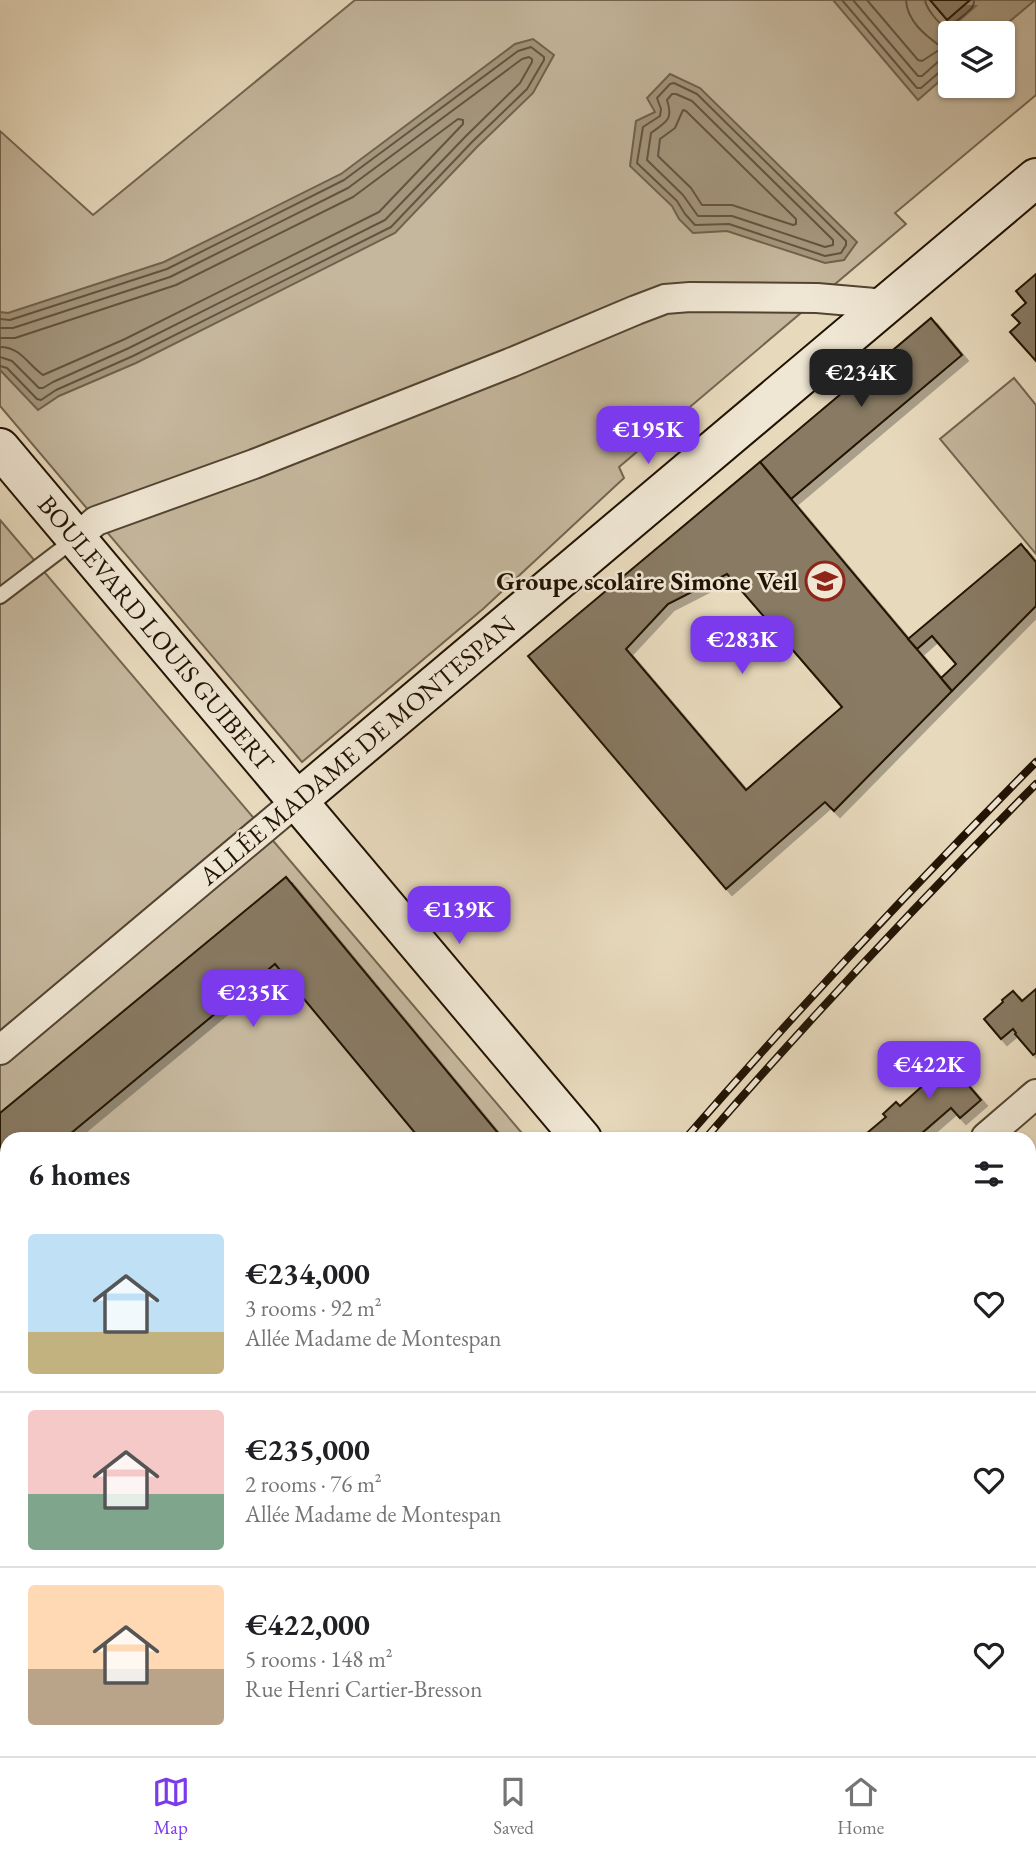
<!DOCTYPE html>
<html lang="en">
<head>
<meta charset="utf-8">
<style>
	body { margin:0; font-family:"EB Garamond",serif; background:#f2f2f2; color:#202124; height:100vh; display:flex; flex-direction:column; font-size:26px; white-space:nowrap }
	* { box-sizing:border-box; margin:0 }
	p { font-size:23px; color:#757577 }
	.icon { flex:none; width:38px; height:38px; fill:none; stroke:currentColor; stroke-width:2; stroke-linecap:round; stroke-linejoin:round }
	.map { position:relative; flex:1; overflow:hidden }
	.drawer { position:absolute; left:0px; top:1132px; width:1036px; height:625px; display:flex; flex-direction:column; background:#fff; border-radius:21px 21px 0 0; box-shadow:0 2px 5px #0004 }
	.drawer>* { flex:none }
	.controls { position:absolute; left:938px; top:21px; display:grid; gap:14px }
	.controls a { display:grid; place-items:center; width:77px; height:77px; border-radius:7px; background:#fff; box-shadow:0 2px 5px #0004; font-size:35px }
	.price { position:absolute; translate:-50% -60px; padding:0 16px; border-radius:14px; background:#7c3aed; color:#fff; font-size:23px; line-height:46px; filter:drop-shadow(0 2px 4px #0008) }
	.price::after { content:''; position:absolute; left:50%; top:42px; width:21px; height:16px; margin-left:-10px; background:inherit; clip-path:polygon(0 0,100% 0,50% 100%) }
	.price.on { background:#222; color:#fff }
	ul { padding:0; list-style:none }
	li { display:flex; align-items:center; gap:21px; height:175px; padding:0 28px }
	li+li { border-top:2px solid #e0e0e0 }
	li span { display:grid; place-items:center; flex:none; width:196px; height:140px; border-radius:7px; color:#555 }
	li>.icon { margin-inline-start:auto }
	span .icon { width:84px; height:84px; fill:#fffc; stroke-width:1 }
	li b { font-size:30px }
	h2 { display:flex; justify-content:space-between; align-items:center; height:84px; padding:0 28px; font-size:30px }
	.tabs { display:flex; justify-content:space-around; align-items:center; height:98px; border-top:2px solid #e0e0e0; background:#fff; font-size:19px; color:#757577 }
	.tabs a { display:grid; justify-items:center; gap:4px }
	.tabs .on { color:#7c3aed }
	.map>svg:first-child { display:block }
	.green { fill:#c5b79d; stroke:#736550; stroke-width:2; fill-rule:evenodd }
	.water { fill:#a4967d; stroke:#70624c; stroke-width:2 }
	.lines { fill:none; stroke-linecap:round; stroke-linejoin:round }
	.shore { stroke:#625440; stroke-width:2 }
	.building { fill:#887a63; stroke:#211303; stroke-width:2; fill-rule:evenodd; filter:url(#shadow) }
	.lane-casing { stroke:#524431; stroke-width:18 }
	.street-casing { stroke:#524431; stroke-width:32 }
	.secondary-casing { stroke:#211303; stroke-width:42 }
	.path { stroke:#211303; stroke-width:4.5; stroke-dasharray:5 3.5; stroke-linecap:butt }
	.lane { stroke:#efe6d3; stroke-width:14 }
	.street { stroke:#efe6d3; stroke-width:28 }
	.secondary { stroke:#efe6d3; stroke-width:38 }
	.rail-casing { stroke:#211303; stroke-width:8 }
	.rail { stroke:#efe6d3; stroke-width:5; stroke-dasharray:16; stroke-linecap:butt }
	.labels { text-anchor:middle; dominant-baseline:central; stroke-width:5; stroke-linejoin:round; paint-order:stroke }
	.poi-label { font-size:26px; font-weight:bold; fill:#211303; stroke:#efe6d3; text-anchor:end }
	.street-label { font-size:26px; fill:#211303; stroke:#efe6d3 }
</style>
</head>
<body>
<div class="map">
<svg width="1036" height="1756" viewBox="0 0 1036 1756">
	<defs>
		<filter id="shadow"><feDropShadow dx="6" dy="6" stdDeviation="0" flood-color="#0004"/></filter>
	</defs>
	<rect width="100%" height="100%" fill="#e7d9bc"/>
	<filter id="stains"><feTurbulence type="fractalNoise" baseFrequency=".00286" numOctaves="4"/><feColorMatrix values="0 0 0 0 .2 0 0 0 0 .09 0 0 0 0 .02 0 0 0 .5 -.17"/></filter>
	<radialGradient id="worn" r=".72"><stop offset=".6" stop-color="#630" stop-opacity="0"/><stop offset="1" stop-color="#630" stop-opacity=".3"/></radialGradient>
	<!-- green -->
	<g class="green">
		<path d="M355,0H1036V95L895,213L906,224L619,467L624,478L483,609L302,762L0,406V131L93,215ZM950,33H1003V86H950Z"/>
		<polygon points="1014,378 1036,405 1036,554 940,439"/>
		<polygon points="0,520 527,1139 7,1139 7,1750 125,1750 121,1756 0,1756"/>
	</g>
	<!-- water -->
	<g class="water">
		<polygon points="833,0 930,0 947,19 970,0 1035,0 996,33 950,33 950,72 918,100"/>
		<polygon points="533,39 554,55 533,93 477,147 395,233 136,363 59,396 38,410 0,370 0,312 8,313 164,262 341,174 515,44"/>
		<polygon points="670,74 700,88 857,242 844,260 825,263 727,231 693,233 679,219 672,206 630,166 636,121 655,112 647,98"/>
	</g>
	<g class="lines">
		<!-- shore -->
		<g class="shore">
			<polyline points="842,0 917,88 921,88 943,69 950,68"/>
			<polyline points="853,0 918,76 922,76 939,61 950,59"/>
			<path d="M867,0L918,60L922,61L939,50L940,46C925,35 907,21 906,0"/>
			<path d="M925,0C926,7 938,25 946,26C951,27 971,10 973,6C974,4 974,2 974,0"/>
			<polygon points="674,83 697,94 846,241 846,245 841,253 825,256 729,224 695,225 685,214 677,201 637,163 643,127 660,116 661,109 657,98 670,84"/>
			<path d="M672,94H676L692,101L833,240V245L825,247L732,216H698L683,195L647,160L651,133C665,122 674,121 667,100Z"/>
			<polygon points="683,110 686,111 796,219 796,224 793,225 732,205 702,205 691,188 658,156 660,139 675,128"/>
			<polyline points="0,319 10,320 167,269 344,180 518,51 531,47 544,57 544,60 527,89 472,142 391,227 133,356 56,390 41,400 37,399 7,368 0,366"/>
			<polyline points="0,328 13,328 170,277 348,188 522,59 529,57 532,59 532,62 520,83 466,136 385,220 129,348 53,382 43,388 39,388 12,361 0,357"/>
			<path d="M0,338H15L176,285L353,197L458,119L463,120V124L379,212L125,339L43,375C28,365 21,347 0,347"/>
		</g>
	</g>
	<!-- building -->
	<g class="building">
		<polygon points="930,0 970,0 947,20"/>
		<polygon points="1036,274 1036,361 1010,332 1020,323 1012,315 1026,303 1016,291"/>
		<polygon points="931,318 962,355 791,499 760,462"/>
		<path d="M760,462L952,691L834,811L825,802L726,889L528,656ZM727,574L842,707L746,790L626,649L668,604Z"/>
		<polygon points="1021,544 1036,562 1036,606 952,691 941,678 956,664 932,636 917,649 908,639"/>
		<polygon points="286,877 503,1139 420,1139 275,964 64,1139 7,1139 7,1186 0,1192 0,1113"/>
		<polygon points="1036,989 1036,1053 1033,1055 1015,1034 1016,1033 1013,1029 1001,1039 984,1019 1003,1002 1002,1000 1013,991 1022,1001"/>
		<polygon points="952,1047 969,1067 958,1076 961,1080 963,1079 981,1100 960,1118 951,1108 921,1134 925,1139 860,1139 886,1117 883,1114 896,1102 900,1106 928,1081 919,1071 931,1062 932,1063"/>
		<polygon points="1030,1205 1036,1212 1036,1302 1029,1308 1029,1207"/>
		<polygon points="0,1337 7,1345 7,1450 0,1442"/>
		<polygon points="871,1750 879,1750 900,1756 869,1756"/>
		<polygon points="987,1750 988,1756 958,1756 984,1750"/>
	</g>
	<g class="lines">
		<defs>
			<g id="lane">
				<polyline points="0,596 75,539"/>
				<polyline points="1029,1188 1036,1196"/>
			</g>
			<g id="street">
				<polyline points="76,538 96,521 254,464 510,363 636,310 665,299 690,297 817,298 886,304"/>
				<polyline points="0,1050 298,800"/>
				<polyline points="986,1137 1036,1094"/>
			</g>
			<g id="secondary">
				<polyline points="0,448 582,1139"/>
				<polyline points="298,800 1036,178"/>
				<polyline points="1029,1445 1036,1441"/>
				<polyline points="1029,1503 1036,1494"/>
				<polyline points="1029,1656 1036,1671"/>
				<polyline points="699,1756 705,1750"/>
			</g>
		</defs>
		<!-- lane casing -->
		<use href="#lane" class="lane-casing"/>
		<!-- street casing -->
		<use href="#street" class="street-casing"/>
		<!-- secondary casing -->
		<use href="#secondary" class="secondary-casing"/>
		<!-- path -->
		<g class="path">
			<polyline points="1029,1354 1036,1348"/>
			<polyline points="1029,1744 1036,1752"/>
			<polyline points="637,1756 643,1750"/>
			<polyline points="800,1756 807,1750"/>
		</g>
		<!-- lane -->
		<use href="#lane" class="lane"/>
		<!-- street -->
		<use href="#street" class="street"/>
		<!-- secondary -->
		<use href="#secondary" class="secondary"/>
		<defs>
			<g id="rail">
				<path d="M685,1139C798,1009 915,884 1036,762"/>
				<path d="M705,1139C811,1017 922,899 1036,784"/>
				<polyline points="206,1756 210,1750"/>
				<polyline points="224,1756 229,1750"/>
			</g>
		</defs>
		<!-- rail casing -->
		<use href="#rail" class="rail-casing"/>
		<!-- rail -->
		<use href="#rail" class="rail"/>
	</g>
	<!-- icons -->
	<defs>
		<symbol id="school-ring" viewBox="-11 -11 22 22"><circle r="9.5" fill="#efe6d3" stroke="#8f2418" stroke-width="1.5"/><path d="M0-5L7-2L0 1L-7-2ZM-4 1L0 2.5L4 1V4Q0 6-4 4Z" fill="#8f2418"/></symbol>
	</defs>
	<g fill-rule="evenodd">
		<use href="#school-ring" x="803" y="559" width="44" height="44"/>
	</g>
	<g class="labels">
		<!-- poi labels -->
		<g class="poi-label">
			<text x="798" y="581">Groupe scolaire Simone Veil</text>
		</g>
		<!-- street labels -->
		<g class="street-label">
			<text transform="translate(156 633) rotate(50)">BOULEVARD LOUIS GUIBERT</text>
			<text transform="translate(357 750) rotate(-40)">ALLÉE MADAME DE MONTESPAN</text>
		</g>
	</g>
	<rect width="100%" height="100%" filter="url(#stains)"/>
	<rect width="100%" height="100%" fill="url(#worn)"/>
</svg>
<div class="controls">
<a><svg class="icon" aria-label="layers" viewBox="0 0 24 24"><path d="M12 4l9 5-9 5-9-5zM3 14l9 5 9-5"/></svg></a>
</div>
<b class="price on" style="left:861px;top:409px">€234K</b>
<b class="price" style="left:648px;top:466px">€195K</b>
<b class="price" style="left:742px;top:676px">€283K</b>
<b class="price" style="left:459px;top:946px">€139K</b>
<b class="price" style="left:253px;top:1029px">€235K</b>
<b class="price" style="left:929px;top:1101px">€422K</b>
<section class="drawer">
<h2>6 homes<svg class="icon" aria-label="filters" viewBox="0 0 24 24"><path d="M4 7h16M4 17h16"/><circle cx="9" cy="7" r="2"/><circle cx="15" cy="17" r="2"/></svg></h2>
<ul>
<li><span style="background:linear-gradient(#bfe0f5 70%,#c2b280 0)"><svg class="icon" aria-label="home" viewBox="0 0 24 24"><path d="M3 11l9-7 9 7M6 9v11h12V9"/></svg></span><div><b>€234,000</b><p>3 rooms · 92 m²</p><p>Allée Madame de Montespan</p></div><svg class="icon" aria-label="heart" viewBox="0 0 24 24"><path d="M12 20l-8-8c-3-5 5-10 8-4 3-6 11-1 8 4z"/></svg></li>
<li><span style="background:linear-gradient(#f6c9c9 60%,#7fa58c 0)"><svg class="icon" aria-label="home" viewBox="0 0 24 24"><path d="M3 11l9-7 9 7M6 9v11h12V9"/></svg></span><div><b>€235,000</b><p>2 rooms · 76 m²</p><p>Allée Madame de Montespan</p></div><svg class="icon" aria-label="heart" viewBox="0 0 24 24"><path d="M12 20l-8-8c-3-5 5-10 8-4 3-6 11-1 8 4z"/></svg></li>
<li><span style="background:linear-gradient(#ffd9b3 60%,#b9a48a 0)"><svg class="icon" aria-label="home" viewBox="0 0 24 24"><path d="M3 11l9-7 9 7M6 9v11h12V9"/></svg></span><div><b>€422,000</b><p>5 rooms · 148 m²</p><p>Rue Henri Cartier-Bresson</p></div><svg class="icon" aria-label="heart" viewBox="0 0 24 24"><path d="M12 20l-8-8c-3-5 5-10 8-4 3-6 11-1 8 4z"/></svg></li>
</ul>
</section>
</div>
<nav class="tabs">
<a class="on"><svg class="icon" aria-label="map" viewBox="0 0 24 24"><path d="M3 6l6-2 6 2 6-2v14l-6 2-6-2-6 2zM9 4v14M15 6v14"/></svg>Map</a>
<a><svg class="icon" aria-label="saved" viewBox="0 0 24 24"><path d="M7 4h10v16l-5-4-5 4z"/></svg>Saved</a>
<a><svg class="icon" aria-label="home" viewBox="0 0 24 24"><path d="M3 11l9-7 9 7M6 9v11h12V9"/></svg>Home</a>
</nav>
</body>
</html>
